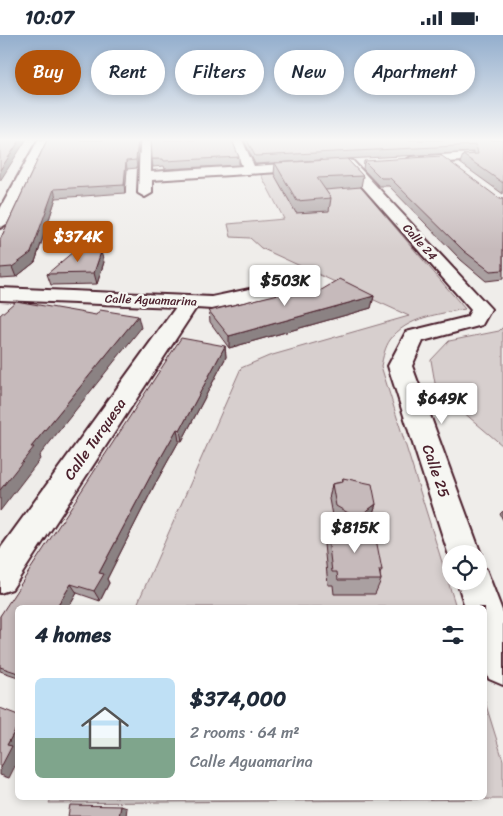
<!DOCTYPE html>
<html lang="en">
<head>
<meta charset="utf-8">
<style>
	body { margin:0; font-family:Sriracha,sans-serif; background:#f2f2f3; color:#1f2937; height:100vh; display:flex; flex-direction:column; font-size:19px; white-space:nowrap }
	* { box-sizing:border-box; margin:0 }
	p { font-size:16px; color:#747a83 }
	.icon { flex:none; width:28px; height:28px; fill:none; stroke:currentColor; stroke-width:2; stroke-linecap:round; stroke-linejoin:round }
	.map { position:relative; flex:1; overflow:hidden }
	.sheet { position:absolute; left:15px; top:570px; width:472px; height:195px; display:flex; flex-direction:column; background:#fff; border-radius:8px; box-shadow:0 2px 8px #0003 }
	.sheet>* { flex:none }
	.top-card { position:absolute; left:15px; top:15px; width:474px; height:45px; display:flex; gap:10px }
	.fabs { position:absolute; left:442px; top:510px; display:grid; gap:10px }
	.fabs a { display:grid; place-items:center; width:45px; height:45px; border-radius:50%; background:#fff; box-shadow:0 2px 8px #0003; font-size:25px }
	.price { position:absolute; translate:-50% -42px; padding:0 11px; border-radius:5px; background:#fff; color:#222; font-size:16px; line-height:32px; filter:drop-shadow(0 1px 2px #0008) }
	.price::after { content:''; position:absolute; left:50%; top:30px; width:15px; height:11px; margin-left:-8px; background:inherit; clip-path:polygon(0 0,100% 0,50% 100%) }
	.price.current { background:#b45309; color:#fff }
	ul { padding:0; list-style:none }
	li { display:flex; align-items:center; gap:15px; height:125px; padding:0 20px }
	li+li { border-top:1px solid #e0e1e3 }
	li span { display:grid; place-items:center; flex:none; width:140px; height:100px; border-radius:8px; color:#555 }
	li>.icon { margin-inline-start:auto }
	span .icon { width:60px; height:60px; fill:#fffc; stroke-width:1 }
	li b { font-size:21px }
	h2 { display:flex; justify-content:space-between; align-items:center; height:60px; padding:0 20px; font-size:21px }
	.chip { padding:0 18px; border-radius:22px; background:#fff; box-shadow:0 2px 8px #0003; font-size:18px; line-height:45px }
	.chip.current { background:#b45309; color:#fff }
	.status { display:flex; justify-content:space-between; align-items:center; height:35px; padding:0 25px; background:#fff; direction:ltr }
	.status svg { height:14px; fill:currentColor }
	.map>svg:first-child { display:block }
	.green { fill:#d7cfce; stroke:#90777c }
	.lines { fill:none; stroke-linecap:round; stroke-linejoin:round }
	.minor-casing { stroke:#4a1f2b; stroke-width:4 }
	.minor { fill:#f6f6f2; fill-rule:evenodd }
	.wall { fill:#aaa0a1; stroke:#4a1f2b }
	.shaded-wall { fill:#8b8283; stroke:#4a1f2b }
	.building { fill:#c6babb; stroke:#4a1f2b }
	.labels { text-anchor:middle; dominant-baseline:central; stroke-width:5; stroke-linejoin:round; paint-order:stroke }
	.far-street-label { font-size:12px; fill:#4a1f2b; stroke:#f6f6f2 }
	.street-label { font-size:15px; fill:#4a1f2b; stroke:#f6f6f2 }
</style>
</head>
<body>
<div class="status"><b>10:07</b><svg viewBox="0 0 49 12"><path d="M0 12V9h3v3zM5 12V6h3v6zM10 12V3h3v9zM15 12V0h3v12zM26 1h20v11H26zM47 4h2v5h-2z"/></svg></div>
<div class="map">
<svg width="503" height="781" viewBox="0 0 503 781">
	<rect width="100%" height="100%" fill="#efedea"/>
	<filter id="ink" filterUnits="userSpaceOnUse"><feTurbulence type="fractalNoise" baseFrequency=".02" numOctaves="2"/><feDisplacementMap in="SourceGraphic" scale="10" xChannelSelector="R" yChannelSelector="G"/><feConvolveMatrix kernelMatrix="1 2 1 2 8 2 1 2 1" color-interpolation-filters="sRGB"/></filter>
	<g filter="url(#ink)">
		<!-- green -->
		<g class="green">
			<path d="M340,134L347,136L465,274C440,279 406,282 390,305C385,312 383,322 381,331L456,572H136L241,333L269,321L409,281L261,213L250,203L231,202L228,189L284,184L260,138Z"/>
			<polygon points="503,292 503,411 436,354 431,325 449,306 499,296"/>
			<polygon points="485,667 503,725 503,764 49,768 52,762 485,762"/>
		</g>
		<g class="lines">
			<defs>
				<g id="minor">
					<polygon points="38,105 49,105 8,188 0,193 0,174"/>
					<polygon points="140,105 151,105 151,137 242,131 232,105 242,105 254,131 310,127 316,131 310,135 152,145 152,158 145,162 138,158"/>
					<polygon points="470,118 474,119 474,125 411,130 405,126 411,122"/>
					<polygon points="349,125 353,126 491,274 482,290 423,306 412,331 481,519 479,523 479,519 451,519 451,527 388,331 406,297 467,282 471,275 345,132 343,129 345,126"/>
					<polygon points="300,243 307,245 309,249 307,253 212,274 196,273 12,554 0,558 0,514 176,272 0,265 0,253 212,262"/>
					<polygon points="479,531 486,534 503,578 503,650 489,644 485,634 485,572 465,572 457,546 479,546"/>
				</g>
			</defs>
			<!-- minor casing -->
			<use href="#minor" class="minor-casing"/>
			<!-- minor -->
			<use href="#minor" class="minor"/>
		</g>
		<!-- wall -->
		<g class="wall">
			<polygon points="47,105 140,105 137,133 127,134 125,158 56,163 35,227 16,242 0,243 0,205"/>
			<polygon points="244,105 503,105 503,159 460,128 463,120 474,119 474,117 347,124 363,141 361,152 325,155 331,163 329,176 296,178 274,139 275,128 322,125 255,129"/>
			<polygon points="239,122 239,130 165,134 164,131 153,132 152,124"/>
			<polygon points="364,126 503,164 503,244 486,246 461,225 389,151 379,151 363,134"/>
			<polygon points="104,227 97,249 51,250 47,239"/>
			<polygon points="318,257 374,261 371,273 229,313 210,287 209,276"/>
			<polygon points="225,311 226,322 182,406 179,406 154,451 107,544 109,548 100,566 77,558 69,572 18,572 18,642 0,636 0,581"/>
			<polygon points="343,443 376,469 371,484 356,494 382,535 380,539 381,545 375,559 334,559 333,550 328,550 324,509 327,495 347,494 333,486 329,464 332,449 342,447"/>
			<polygon points="503,476 503,485 500,479"/>
		</g>
		<!-- shaded-wall -->
		<g class="shaded-wall">
			<polygon points="20,105 26,105 0,146 0,135"/>
			<polygon points="138,105 140,105 137,133 136,125"/>
			<polygon points="126,126 127,134 125,158 124,150"/>
			<polygon points="54,154 56,163 35,227 16,242 12,232"/>
			<polygon points="101,217 104,227 97,249 94,238"/>
			<polygon points="374,261 371,273 229,313 229,301"/>
			<polygon points="138,281 141,293 39,421 40,424 0,476 0,455 31,412"/>
			<polygon points="225,311 226,322 182,406 180,395"/>
			<polygon points="177,394 179,406 154,451 107,544 109,548 100,566 94,556 99,538 151,440"/>
			<polygon points="376,469 371,484 352,497 357,483"/>
			<polygon points="71,549 77,558 69,572 57,572"/>
			<polygon points="18,690 18,725 9,743 0,740 0,734 7,710"/>
			<polygon points="121,771 127,773 126,781 119,781"/>
		</g>
		<!-- building -->
		<g class="building">
			<polygon points="0,105 20,105 0,135"/>
			<polygon points="47,105 138,105 136,125 126,126 124,150 54,154 31,218 12,232 0,233 0,205"/>
			<polygon points="151,105 232,105 239,122 164,126 163,124 152,124"/>
			<polygon points="247,105 503,105 503,148 463,120 478,119 476,110 255,121"/>
			<polygon points="442,121 500,164 503,164 503,235 490,236 464,216 390,143 381,143 364,126"/>
			<polygon points="347,124 363,141 317,143 331,163 297,166 275,128"/>
			<polygon points="74,216 101,217 94,238 47,239"/>
			<polygon points="340,244 374,261 229,301 209,276 311,251 318,257"/>
			<polygon points="16,266 96,280 100,275 138,281 31,412 34,412 0,455 0,280"/>
			<polygon points="181,303 225,311 180,395 177,394 151,440 99,538 104,539 94,556 71,549 57,572 18,572 18,638 0,632 0,581"/>
			<polygon points="343,443 372,449 376,469 357,483 336,471 332,449 343,447"/>
			<polygon points="374,494 382,535 379,535 381,545 338,545 337,537 332,537 327,495"/>
			<polygon points="0,673 18,680 18,690 7,710 12,711 0,734"/>
			<polygon points="70,770 121,771 119,781 68,781"/>
		</g>
	</g>
	<!-- sky -->
	<linearGradient id="sky" x2="0" y2="1"><stop stop-color="#93aecd"/><stop offset="0.49" stop-color="#f8f7f6"/><stop offset="1" stop-color="#f8f7f6" stop-opacity="0"/></linearGradient>
	<rect width="503" height="214" fill="url(#sky)"/>
	<g class="labels">
		<!-- far-street labels -->
		<g class="far-street-label">
			<text transform="translate(420 207) rotate(48)">Calle 24</text>
			<text transform="translate(151 265) rotate(2)">Calle Aguamarina</text>
		</g>
		<!-- street labels -->
		<g class="street-label">
			<text transform="translate(95 404) rotate(-55)">Calle Turquesa</text>
			<text transform="translate(436 436) rotate(71)">Calle 25</text>
		</g>
	</g>
</svg>
<div class="fabs">
<a><svg class="icon" aria-label="locate" viewBox="0 0 24 24"><circle cx="12" cy="12" r="6"/><path d="M12 2v4M12 18v4M2 12h4M18 12h4"/></svg></a>
</div>
<b class="price current" style="left:78px;top:228px">$374K</b>
<b class="price" style="left:285px;top:272px">$503K</b>
<b class="price" style="left:442px;top:390px">$649K</b>
<b class="price" style="left:355px;top:519px">$815K</b>
<div class="top-card">
<a class="chip current">Buy</a>
<a class="chip">Rent</a>
<a class="chip">Filters</a>
<a class="chip">New</a>
<a class="chip">Apartment</a>
</div>
<section class="sheet">
<h2>4 homes<svg class="icon" aria-label="filters" viewBox="0 0 24 24"><path d="M4 7h16M4 17h16"/><circle cx="9" cy="7" r="2"/><circle cx="15" cy="17" r="2"/></svg></h2>
<ul>
<li><span style="background:linear-gradient(#bfe0f5 60%,#7fa58c 0)"><svg class="icon" aria-label="home" viewBox="0 0 24 24"><path d="M3 11l9-7 9 7M6 9v11h12V9"/></svg></span><div><b>$374,000</b><p>2 rooms · 64 m²</p><p>Calle Aguamarina</p></div></li>
</ul>
</section>
</div>
</body>
</html>
